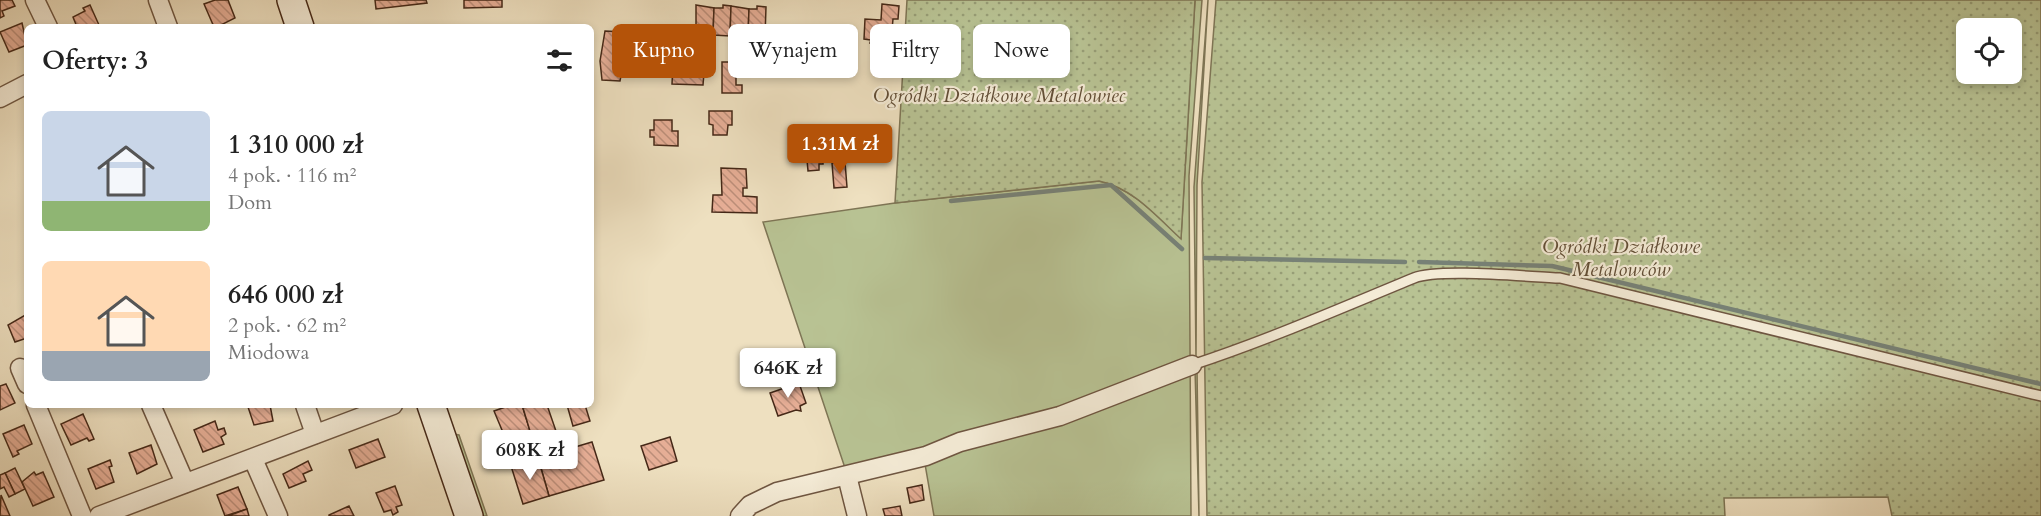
<!DOCTYPE html>
<html lang="pl">
<head>
<meta charset="utf-8">
<style>
	body { margin:0; font-family:Cardo,serif; background:#f2f2f2; color:#222; height:100vh; display:flex; flex-direction:column; font-size:22px; white-space:nowrap }
	* { box-sizing:border-box; margin:0 }
	p { font-size:20px; color:#767676 }
	.icon { flex:none; width:33px; height:33px; fill:none; stroke:currentColor; stroke-width:2; stroke-linecap:round; stroke-linejoin:round }
	.map { position:relative; flex:1; overflow:hidden }
	.sheet { position:absolute; left:24px; top:24px; width:570px; height:384px; display:flex; flex-direction:column; background:#fff; border-radius:9px; box-shadow:0 3px 9px #0003 }
	.sheet>* { flex:none }
	.hud { position:absolute; left:612px; top:24px; width:570px; height:54px; display:flex; gap:12px }
	.buttons { position:absolute; left:1956px; top:18px; display:grid; gap:12px }
	.buttons a { display:grid; place-items:center; width:66px; height:66px; border-radius:9px; background:#fff; box-shadow:0 3px 9px #0003; font-size:30px }
	.price { position:absolute; translate:-50% -51px; padding:0 14px; border-radius:6px; background:#fff; color:#222; font-size:20px; line-height:39px; filter:drop-shadow(0 2px 3px #0008) }
	.price::after { content:''; position:absolute; left:50%; top:36px; width:18px; height:14px; margin-left:-9px; background:inherit; clip-path:polygon(0 0,100% 0,50% 100%) }
	.price.current { background:#b45309; color:#fff }
	ul { padding:0; list-style:none }
	li { display:flex; align-items:center; gap:18px; height:150px; padding:0 18px }
	li span { display:grid; place-items:center; flex:none; width:168px; height:120px; border-radius:9px; color:#555 }
	li>.icon { margin-inline-start:auto }
	span .icon { width:72px; height:72px; fill:#fffc; stroke-width:1 }
	li b { font-size:26px }
	h2 { display:flex; justify-content:space-between; align-items:center; height:72px; padding:0 18px; font-size:26px }
	.tag { padding:0 21px; border-radius:9px; background:#fff; box-shadow:0 3px 9px #0003; font-size:21px; line-height:54px }
	.tag.current { background:#b45309; color:#fff }
	.map>svg:first-child { display:block }
	.grass { fill:#b8c293; stroke:#7e7555; stroke-width:1.5 }
	.garden { fill:url(#garden-dots); stroke:#7e7555; stroke-width:1.5; fill-rule:evenodd }
	.lines { fill:none; stroke-linecap:round; stroke-linejoin:round }
	.stream { stroke:#778176; stroke-width:4.5 }
	.building { fill:url(#building-back-hatch); stroke:#452817; stroke-width:1.5 }
	.lane-casing { stroke:#6f5641; stroke-width:12 }
	.street-casing { stroke:#6f5641; stroke-width:21 }
	.secondary-casing { stroke:#452817; stroke-width:30 }
	.lane { stroke:#f4ebd6; stroke-width:9 }
	.street { stroke:#f4ebd6; stroke-width:18 }
	.secondary { stroke:#f4ebd6; stroke-width:27 }
	.labels { text-anchor:middle; dominant-baseline:central; stroke-width:4.5; stroke-linejoin:round; paint-order:stroke }
	.park-label { font-size:20px; font-style:italic; fill:#624e36; stroke:#f4ebd6 }
</style>
</head>
<body>
<div class="map">
<svg width="2041" height="516" viewBox="0 0 2041 516">
	<defs>
		<pattern id="garden-dots" width="8" height="8" patternUnits="userSpaceOnUse" patternTransform="scale(1.5)"><rect width="8" height="8" fill="#b8c293"/><path d="M2 2h.1M6 6h.1" fill="none" stroke="#979e77" stroke-width="1.8" stroke-linecap="round"/></pattern>
		<pattern id="building-back-hatch" width="6" height="6" patternUnits="userSpaceOnUse" patternTransform="scale(1.5)"><rect width="6" height="6" fill="#e6ae96"/><path d="M-1 5l2 2M0 0l6 6M5-1l2 2" fill="none" stroke="#bc8e79"/></pattern>
	</defs>
	<rect width="100%" height="100%" fill="#eee0c0"/>
	<filter id="stains"><feTurbulence type="fractalNoise" baseFrequency=".00333" numOctaves="4"/><feColorMatrix values="0 0 0 0 .2 0 0 0 0 .09 0 0 0 0 .02 0 0 0 .5 -.17"/></filter>
	<radialGradient id="worn" r=".72"><stop offset=".6" stop-color="#630" stop-opacity="0"/><stop offset="1" stop-color="#630" stop-opacity=".3"/></radialGradient>
	<!-- grass -->
	<g class="grass">
		<path d="M1195,0H1202L1189,176L1191,516H934L925,464L846,471L763,222L895,203L1099,181C1132,188 1156,215 1181,238Z"/>
		<polygon points="1208,0 1197,185 1196,358 1194,187"/>
		<polygon points="1197,368 1199,516 1195,369"/>
		<polygon points="453,434 459,435 487,516 481,516"/>
	</g>
	<!-- garden -->
	<g class="garden">
		<path d="M907,0H1195L1181,239C1156,216 1133,188 1099,181L895,203Z"/>
		<path d="M1216,0H2041V516H1892L1888,497L1724,498L1725,516H1207L1202,182ZM1966,28H2012V74H1966Z"/>
	</g>
	<g class="lines">
		<!-- stream -->
		<g class="stream">
			<polyline points="951,201 1111,185 1182,249"/>
			<polyline points="1205,258 1405,262"/>
			<polyline points="1419,262 1552,266 2041,384"/>
		</g>
	</g>
	<!-- building -->
	<g class="building">
		<polygon points="0,0 12,0 15,6 2,11 4,16 0,18"/>
		<polygon points="215,0 228,0 235,18 217,27 214,27 204,4"/>
		<polygon points="375,0 426,0 427,3 376,9"/>
		<polygon points="464,0 502,0 502,7 464,8"/>
		<polygon points="882,4 899,6 898,19 893,19 891,41 870,43 871,40 864,39 865,19 881,20"/>
		<polygon points="90,5 99,25 77,27 73,17 85,11 83,8"/>
		<polygon points="696,5 714,8 713,35 696,35"/>
		<polygon points="723,5 731,6 730,36 713,35 714,8 723,8"/>
		<polygon points="731,6 749,9 748,36 730,36"/>
		<polygon points="757,6 766,7 765,37 748,36 749,9 757,9"/>
		<polygon points="22,23 27,45 9,52 0,32"/>
		<polygon points="605,31 623,32 624,46 627,47 626,66 623,66 620,81 602,80 600,61"/>
		<polygon points="690,60 705,61 703,85 672,84 673,64 690,66"/>
		<polygon points="722,62 736,62 736,85 742,85 742,93 722,93"/>
		<polygon points="709,111 732,111 732,125 728,125 727,135 713,135 713,125 709,124"/>
		<polygon points="654,120 672,120 672,131 678,131 678,146 654,145 654,137 650,137 650,130 654,130"/>
		<polygon points="821,136 822,148 826,147 828,153 823,156 823,164 819,164 819,170 808,171 805,137"/>
		<polygon points="845,162 847,187 834,188 832,163"/>
		<polygon points="721,168 746,169 747,188 743,188 743,196 757,197 757,213 712,212 713,195 722,195"/>
		<polygon points="27,314 27,338 15,342 8,325"/>
		<polygon points="799,383 806,403 800,406 801,411 796,410 778,416 770,393"/>
		<polygon points="6,384 15,403 0,410 0,386"/>
		<polygon points="253,405 270,405 273,421 254,425 248,407"/>
		<polygon points="522,405 531,434 507,442 494,411 511,405"/>
		<polygon points="532,405 547,405 557,434 533,441 523,408"/>
		<polygon points="567,405 585,405 590,421 573,426"/>
		<polygon points="83,414 94,439 89,441 87,438 71,445 61,424"/>
		<polygon points="215,421 218,430 224,428 226,434 221,437 224,444 203,452 194,430"/>
		<polygon points="24,425 32,444 17,451 19,454 13,457 3,434"/>
		<polygon points="670,437 677,461 649,470 641,446"/>
		<polygon points="378,439 385,457 356,468 349,450"/>
		<polygon points="592,442 604,480 549,496 538,458"/>
		<polygon points="151,445 157,464 137,474 129,453"/>
		<polygon points="538,458 549,496 523,504 511,466"/>
		<polygon points="110,460 112,466 109,467 114,482 96,489 88,469"/>
		<polygon points="308,461 312,470 303,474 306,481 289,488 283,474"/>
		<polygon points="15,468 25,489 15,494 5,473"/>
		<polygon points="34,472 36,475 43,472 54,497 33,506 22,482"/>
		<polygon points="5,473 15,494 9,497 4,487 0,489 0,475"/>
		<polygon points="922,485 924,500 910,503 907,488"/>
		<polygon points="395,486 402,505 396,507 398,512 393,515 391,510 384,512 376,493"/>
		<polygon points="238,487 247,509 225,516 217,495"/>
		<polygon points="1,495 10,516 0,516"/>
		<polygon points="349,506 354,516 329,516 329,515"/>
		<polygon points="900,506 902,516 885,516 883,509"/>
		<polygon points="247,509 249,516 228,516"/>
	</g>
	<g class="lines">
		<defs>
			<path id="lane" d="M1192,365C1268,340 1341,308 1414,278C1439,268 1529,277 1560,278L2041,396"/>
			<g id="street">
				<polyline points="35,0 48,27"/>
				<polyline points="158,0 168,27"/>
				<polyline points="0,98 27,84"/>
				<polyline points="20,368 27,384"/>
				<polyline points="36,405 82,516"/>
				<polyline points="151,405 185,483"/>
				<polyline points="305,405 315,434"/>
				<polyline points="253,459 278,516"/>
				<polyline points="847,476 857,516"/>
				<polyline points="99,516 393,405"/>
				<polyline points="740,516 750,505 777,492 926,456 960,442 1060,416 1192,365"/>
			</g>
			<g id="secondary">
				<polyline points="291,0 300,27"/>
				<polyline points="431,405 469,516"/>
			</g>
		</defs>
		<!-- lane casing -->
		<use href="#lane" class="lane-casing"/>
		<!-- street casing -->
		<use href="#street" class="street-casing"/>
		<!-- secondary casing -->
		<use href="#secondary" class="secondary-casing"/>
		<!-- lane -->
		<use href="#lane" class="lane"/>
		<!-- street -->
		<use href="#street" class="street"/>
		<!-- secondary -->
		<use href="#secondary" class="secondary"/>
	</g>
	<g class="labels">
		<!-- park labels -->
		<g class="park-label">
			<text x="999" y="95">Ogródki Działkowe Metalowiec</text>
			<text x="1621" y="246">Ogródki Działkowe<tspan x="1621" dy="23">Metalowców</tspan></text>
		</g>
	</g>
	<rect width="100%" height="100%" filter="url(#stains)"/>
	<rect width="100%" height="100%" fill="url(#worn)"/>
</svg>
<div class="buttons">
<a><svg class="icon" aria-label="locate" viewBox="0 0 24 24"><circle cx="12" cy="12" r="6"/><path d="M12 2v4M12 18v4M2 12h4M18 12h4"/></svg></a>
</div>
<b class="price current" style="left:840px;top:175px">1.31M zł</b>
<b class="price" style="left:788px;top:399px">646K zł</b>
<b class="price" style="left:530px;top:481px">608K zł</b>
<div class="hud">
<a class="tag current">Kupno</a>
<a class="tag">Wynajem</a>
<a class="tag">Filtry</a>
<a class="tag">Nowe</a>
</div>
<section class="sheet">
<h2>Oferty: 3<svg class="icon" aria-label="filters" viewBox="0 0 24 24"><path d="M4 7h16M4 17h16"/><circle cx="9" cy="7" r="2"/><circle cx="15" cy="17" r="2"/></svg></h2>
<ul>
<li><span style="background:linear-gradient(#c9d6e8 75%,#8fb573 0)"><svg class="icon" aria-label="home" viewBox="0 0 24 24"><path d="M3 11l9-7 9 7M6 9v11h12V9"/></svg></span><div><b>1 310 000 zł</b><p>4 pok. · 116 m²</p><p>Dom</p></div></li>
<li><span style="background:linear-gradient(#ffd9b3 75%,#9aa5b1 0)"><svg class="icon" aria-label="home" viewBox="0 0 24 24"><path d="M3 11l9-7 9 7M6 9v11h12V9"/></svg></span><div><b>646 000 zł</b><p>2 pok. · 62 m²</p><p>Miodowa</p></div></li>
</ul>
</section>
</div>
</body>
</html>
